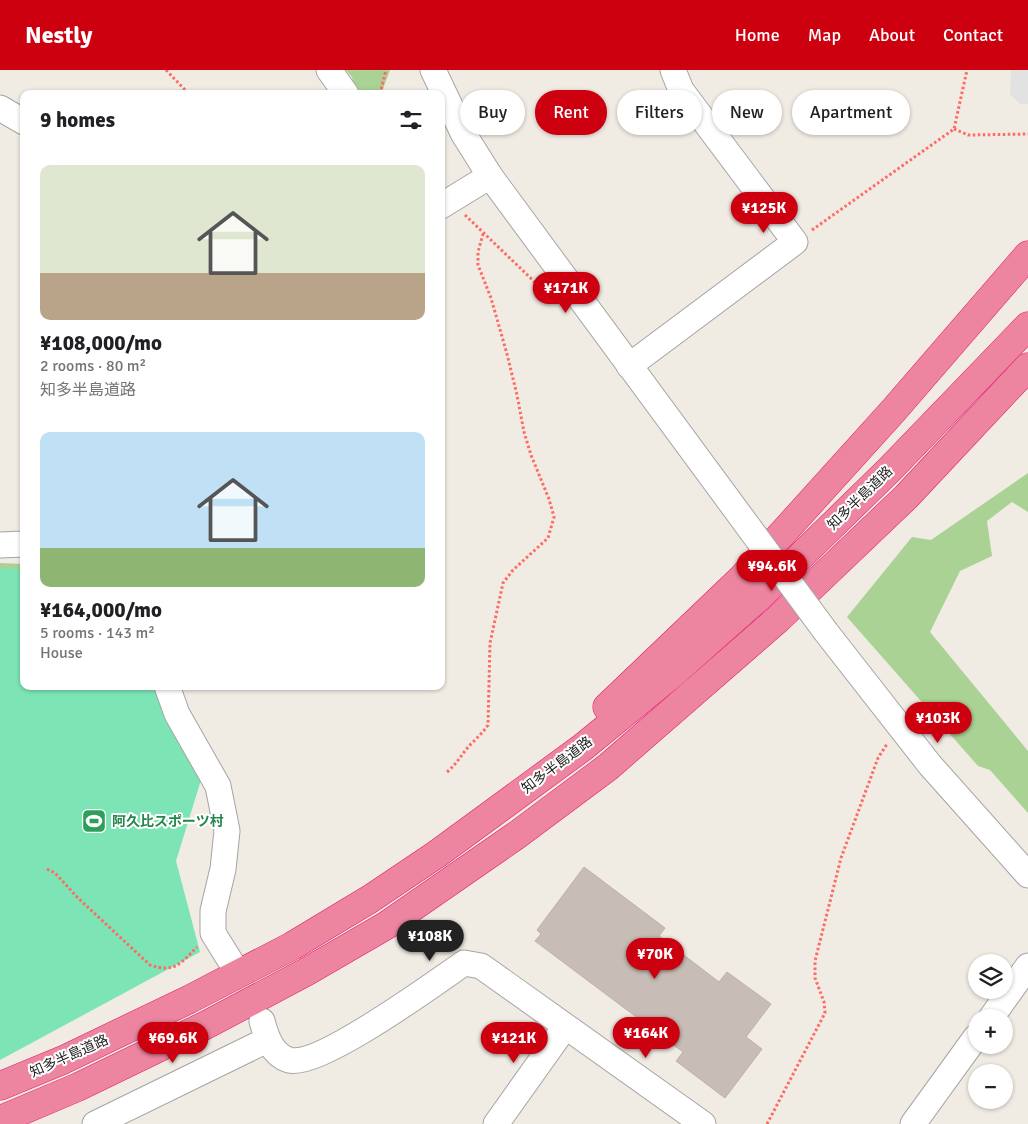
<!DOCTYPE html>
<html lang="en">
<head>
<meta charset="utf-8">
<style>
	body { margin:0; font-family:Signika,"Noto Sans JP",sans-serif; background:#f6f6f6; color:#202124; height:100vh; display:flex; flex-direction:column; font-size:19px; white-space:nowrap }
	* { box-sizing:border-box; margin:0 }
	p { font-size:16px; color:#757577 }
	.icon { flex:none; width:28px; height:28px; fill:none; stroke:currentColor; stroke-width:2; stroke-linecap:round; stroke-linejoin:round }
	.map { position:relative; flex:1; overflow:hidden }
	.side { position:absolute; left:20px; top:20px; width:425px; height:600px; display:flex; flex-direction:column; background:#fff; border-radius:10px; box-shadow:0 1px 4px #0004 }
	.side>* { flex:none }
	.top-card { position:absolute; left:460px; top:20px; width:475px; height:45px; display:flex; gap:10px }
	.fabs { position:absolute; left:968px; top:884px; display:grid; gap:10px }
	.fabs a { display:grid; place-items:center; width:45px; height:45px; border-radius:50%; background:#fff; box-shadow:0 1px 4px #0004; font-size:25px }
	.price { position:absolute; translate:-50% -42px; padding:0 11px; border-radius:18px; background:#cc000e; color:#fff; font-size:16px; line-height:32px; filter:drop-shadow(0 1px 2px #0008) }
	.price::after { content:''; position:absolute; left:50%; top:30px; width:15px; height:11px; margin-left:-8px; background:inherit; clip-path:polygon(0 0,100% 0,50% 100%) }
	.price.selected { background:#222; color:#fff }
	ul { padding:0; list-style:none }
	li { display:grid; align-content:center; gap:10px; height:265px; padding:0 20px }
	li span { display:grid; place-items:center; height:155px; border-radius:10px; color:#555 }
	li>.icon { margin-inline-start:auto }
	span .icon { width:90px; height:90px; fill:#fffc; stroke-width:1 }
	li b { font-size:21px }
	h2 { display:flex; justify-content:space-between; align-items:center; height:60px; padding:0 20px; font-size:21px }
	.tag { padding:0 18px; border-radius:22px; background:#fff; box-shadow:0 1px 4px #0004; font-size:18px; line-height:45px }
	.tag.selected { background:#cc000e; color:#fff }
	header { display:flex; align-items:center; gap:30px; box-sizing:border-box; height:70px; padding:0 25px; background:#cc000e; color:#fff }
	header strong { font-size:24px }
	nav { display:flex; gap:28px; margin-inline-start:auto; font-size:18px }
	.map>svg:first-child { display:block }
	.forest { fill:#abd295 }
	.pitch { fill:#7ce4b5 }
	.parking { fill:#e2e2e2 }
	.building { fill:#c8bcb6; stroke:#c2b0a5 }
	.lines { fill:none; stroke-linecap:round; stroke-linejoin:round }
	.minor-casing { stroke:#a5a5a5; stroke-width:27 }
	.highway-casing { stroke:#e6186d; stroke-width:29 }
	.path { stroke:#ff6a65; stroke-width:3; stroke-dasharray:2.5 2.5; stroke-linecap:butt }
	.minor { stroke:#fff; stroke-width:25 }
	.highway { stroke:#ed85a0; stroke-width:28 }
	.minor-bridge-casing { stroke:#a5a5a5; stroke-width:27; stroke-linecap:butt }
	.minor-bridge { stroke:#fff; stroke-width:25 }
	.labels { text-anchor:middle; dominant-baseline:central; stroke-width:4; stroke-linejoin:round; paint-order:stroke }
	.street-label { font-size:14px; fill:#1e1e1e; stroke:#fff }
	.leisure-label { font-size:14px; font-weight:bold; fill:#27864d; stroke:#fff; text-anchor:start }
</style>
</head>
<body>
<header>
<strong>Nestly</strong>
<nav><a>Home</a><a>Map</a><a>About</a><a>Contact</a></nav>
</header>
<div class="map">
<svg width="1028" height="1054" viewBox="0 0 1028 1054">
	<rect width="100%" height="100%" fill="#f0ebe3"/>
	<!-- forest -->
	<g class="forest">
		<polygon points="346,0 390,0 381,24 355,24 352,7"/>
		<polygon points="1028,403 1028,442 1012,432 987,451 992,486 960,501 930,562 1028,681 1028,743 990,700 978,696 847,547 912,467 931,470"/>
		<polygon points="0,493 24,494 24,513 0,517"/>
	</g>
	<!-- pitch -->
	<polygon class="pitch" points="24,498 24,616 154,616 157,624 201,710 176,791 200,882 0,990 0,499"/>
	<!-- parking -->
	<polygon class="parking" points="1011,0 1028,0 1028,34 1020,34 1010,24"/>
	<!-- building -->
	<polygon class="building" points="584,797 665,858 659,866 719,912 727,902 771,934 746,967 762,979 725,1028 676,991 683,982 535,871 541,864 537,860"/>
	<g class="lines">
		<defs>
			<g id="minor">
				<polyline points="329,0 346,24"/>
				<polyline points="433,0 463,63 490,106 750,459"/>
				<polyline points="0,38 24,52"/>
				<polyline points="441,136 490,106"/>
				<polyline points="629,296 795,172 681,20 673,0"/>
				<polyline points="0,475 24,474"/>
				<polyline points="826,562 930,695 1028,805"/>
				<polyline points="167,616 177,644 218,716 227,761 223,799 213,841 213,863 231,892"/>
				<polyline points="991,948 1028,896"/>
				<path d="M262,951C266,966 272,985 289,990C319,998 435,913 464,893L481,896L703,1054"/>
				<polyline points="95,1054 267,970"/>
				<polyline points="496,1054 565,957"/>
				<polyline points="913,1054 976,967"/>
			</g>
			<g id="highway">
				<polyline points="607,637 742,508 893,341 1028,185"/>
				<polyline points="0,1016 63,990 190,929 292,876 370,829 437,784 583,677 671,605 761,525 890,399 1028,256"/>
				<polyline points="0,1050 78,1017 206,955 306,902 387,855 514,767 608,697 778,549 906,427 1028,297"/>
			</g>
		</defs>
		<!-- minor casing -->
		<use href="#minor" class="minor-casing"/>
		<!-- highway casing -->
		<use href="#highway" class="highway-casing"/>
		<!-- path -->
		<g class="path">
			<polyline points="166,0 189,24"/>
			<polyline points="380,24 386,0"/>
			<polyline points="954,59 968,65 1028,64"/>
			<polyline points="465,145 542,219"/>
			<polyline points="812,160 954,59 967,0"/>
			<path d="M447,702C459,692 463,681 474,671C479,666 484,661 488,655L490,573L503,513L513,500L548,468L554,447L549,429L531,385L524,362L517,325L507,284L491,228L478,195V182L483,164"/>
			<path d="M47,799L55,803L78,828L150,895C175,903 180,894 197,877"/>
			<polyline points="767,1054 825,943 824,932 815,908 815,891 841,788 878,688 887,674"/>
		</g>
		<!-- minor -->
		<use href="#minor" class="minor"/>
		<!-- highway -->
		<use href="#highway" class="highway"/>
		<defs>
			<polyline id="minor-bridge" points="750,459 826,562"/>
		</defs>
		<!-- minor-bridge casing -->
		<use href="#minor-bridge" class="minor-bridge-casing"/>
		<!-- minor-bridge -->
		<use href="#minor-bridge" class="minor-bridge"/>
	</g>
	<!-- icons -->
	<defs>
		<symbol id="stadium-square" viewBox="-11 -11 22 22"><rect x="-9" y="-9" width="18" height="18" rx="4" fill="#2e9e5b" stroke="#fff"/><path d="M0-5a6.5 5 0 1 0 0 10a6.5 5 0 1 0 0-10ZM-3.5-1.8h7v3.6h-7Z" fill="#fff"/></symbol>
	</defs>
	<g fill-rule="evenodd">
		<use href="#stadium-square" x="80" y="737" width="28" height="28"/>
	</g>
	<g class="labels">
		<!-- street labels -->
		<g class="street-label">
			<text transform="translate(860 428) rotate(-44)">知多半島道路</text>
			<text transform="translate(557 695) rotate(-37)">知多半島道路</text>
			<text transform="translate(69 986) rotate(-24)">知多半島道路</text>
		</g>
		<!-- leisure labels -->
		<g class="leisure-label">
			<text x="112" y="751">阿久比スポーツ村</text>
		</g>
	</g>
</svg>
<div class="fabs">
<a><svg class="icon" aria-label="layers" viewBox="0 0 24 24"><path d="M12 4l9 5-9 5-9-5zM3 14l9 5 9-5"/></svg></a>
<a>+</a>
<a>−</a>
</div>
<b class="price" style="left:764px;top:164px">¥125K</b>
<b class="price" style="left:566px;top:244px">¥171K</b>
<b class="price" style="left:772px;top:522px">¥94.6K</b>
<b class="price" style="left:938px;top:674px">¥103K</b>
<b class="price selected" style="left:430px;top:892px">¥108K</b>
<b class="price" style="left:655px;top:910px">¥70K</b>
<b class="price" style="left:646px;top:989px">¥164K</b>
<b class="price" style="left:173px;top:994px">¥69.6K</b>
<b class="price" style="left:514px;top:994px">¥121K</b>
<div class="top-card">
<a class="tag">Buy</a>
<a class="tag selected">Rent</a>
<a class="tag">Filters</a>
<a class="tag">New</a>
<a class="tag">Apartment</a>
</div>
<section class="side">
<h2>9 homes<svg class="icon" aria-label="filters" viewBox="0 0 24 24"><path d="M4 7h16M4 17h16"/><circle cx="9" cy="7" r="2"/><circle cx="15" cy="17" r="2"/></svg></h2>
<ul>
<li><span style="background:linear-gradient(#dfe7d0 70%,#b9a48a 0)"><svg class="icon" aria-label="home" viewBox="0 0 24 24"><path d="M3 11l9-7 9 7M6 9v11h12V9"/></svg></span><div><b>¥108,000/mo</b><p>2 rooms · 80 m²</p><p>知多半島道路</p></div></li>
<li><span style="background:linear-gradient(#bfe0f5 75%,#8fb573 0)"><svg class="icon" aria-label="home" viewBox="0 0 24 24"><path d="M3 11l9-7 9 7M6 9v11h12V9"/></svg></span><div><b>¥164,000/mo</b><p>5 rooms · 143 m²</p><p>House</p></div></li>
</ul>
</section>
</div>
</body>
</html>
